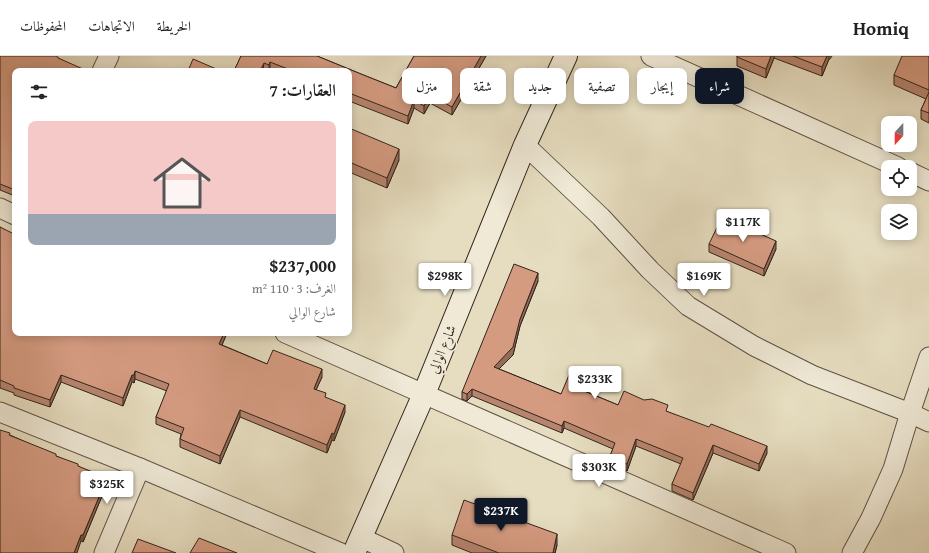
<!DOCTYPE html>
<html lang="ar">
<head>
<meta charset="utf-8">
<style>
	body { margin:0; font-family:"Gentium Book Plus",Amiri,serif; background:#f2f2f2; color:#222; direction:rtl; height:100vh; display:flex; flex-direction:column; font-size:15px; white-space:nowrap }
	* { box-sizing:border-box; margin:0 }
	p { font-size:13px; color:#767676 }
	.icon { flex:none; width:22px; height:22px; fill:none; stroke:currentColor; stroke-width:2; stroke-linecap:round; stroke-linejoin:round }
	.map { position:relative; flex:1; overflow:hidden; direction:ltr }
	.sheet { position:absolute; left:12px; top:12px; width:340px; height:268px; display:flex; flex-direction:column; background:#fff; border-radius:8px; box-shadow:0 2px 10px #0003; direction:rtl }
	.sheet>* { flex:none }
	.guide { position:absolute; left:364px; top:12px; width:380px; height:36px; direction:rtl; display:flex; gap:8px }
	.needle { width:26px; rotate:201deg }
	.controls { position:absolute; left:881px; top:60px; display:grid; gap:8px }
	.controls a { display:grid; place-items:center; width:36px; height:36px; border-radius:8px; background:#fff; box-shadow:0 2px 10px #0003; font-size:20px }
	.price { position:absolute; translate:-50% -34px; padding:0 9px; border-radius:4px; background:#fff; color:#222; font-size:13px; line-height:26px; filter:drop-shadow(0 1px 2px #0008) }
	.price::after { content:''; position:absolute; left:50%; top:24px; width:12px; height:9px; margin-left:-6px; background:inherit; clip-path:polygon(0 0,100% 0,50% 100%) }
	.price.current { background:#111827; color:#fff }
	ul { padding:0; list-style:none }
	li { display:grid; align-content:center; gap:8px; height:212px; padding:0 16px }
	li span { display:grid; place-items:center; height:124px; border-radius:8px; color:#555 }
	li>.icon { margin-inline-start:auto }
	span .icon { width:72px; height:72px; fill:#fffc; stroke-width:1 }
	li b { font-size:17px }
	h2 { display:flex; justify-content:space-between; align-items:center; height:48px; padding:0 16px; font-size:17px }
	.tag { padding:0 14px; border-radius:8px; background:#fff; box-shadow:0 2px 10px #0003; font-size:14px; line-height:36px }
	.tag.current { background:#111827; color:#fff }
	header { display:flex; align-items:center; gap:24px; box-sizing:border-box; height:56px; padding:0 20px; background:#fff; border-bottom:1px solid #e0e0e0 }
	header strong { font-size:19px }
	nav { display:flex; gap:22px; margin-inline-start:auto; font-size:14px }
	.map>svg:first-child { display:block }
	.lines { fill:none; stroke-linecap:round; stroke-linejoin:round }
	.minor-casing { stroke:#5f5245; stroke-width:21 }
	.secondary-casing { stroke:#32241c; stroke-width:24 }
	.minor { stroke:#efe9d6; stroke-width:19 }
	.secondary { stroke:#efe9d6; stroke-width:22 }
	.wall { fill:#b7856f; stroke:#32241c }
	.shaded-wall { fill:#956c5a; stroke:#32241c }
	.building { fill:#d59b81; stroke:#32241c }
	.labels { text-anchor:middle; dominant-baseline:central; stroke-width:3; stroke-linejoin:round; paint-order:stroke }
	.street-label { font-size:14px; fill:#32241c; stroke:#efe9d6 }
</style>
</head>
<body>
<header>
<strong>Homiq</strong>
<nav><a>الخريطة</a><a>الاتجاهات</a><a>المحفوظات</a></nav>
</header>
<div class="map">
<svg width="929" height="497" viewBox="0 0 929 497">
	<rect width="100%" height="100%" fill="#e6ddc0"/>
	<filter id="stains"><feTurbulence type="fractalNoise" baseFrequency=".005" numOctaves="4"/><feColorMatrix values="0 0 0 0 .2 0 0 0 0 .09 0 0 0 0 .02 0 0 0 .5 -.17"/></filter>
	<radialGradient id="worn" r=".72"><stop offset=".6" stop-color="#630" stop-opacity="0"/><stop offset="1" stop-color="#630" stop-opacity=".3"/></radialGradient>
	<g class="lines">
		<defs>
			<g id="minor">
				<polyline points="651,0 898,111"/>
				<polyline points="102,15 109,0"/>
				<polyline points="525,89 601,161 650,214 688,250 754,290 812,319 910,357 929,366"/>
				<polyline points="910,116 929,125"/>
				<polyline points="0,152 15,159"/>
				<polyline points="285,277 786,497"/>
				<polyline points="0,356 140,412 341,497"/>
				<polyline points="362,482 394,497"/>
				<polyline points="104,497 140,412"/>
				<polyline points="852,497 871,462 893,413 910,357 929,301"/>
			</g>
			<polyline id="secondary" points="354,497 424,338 525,89 566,0"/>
		</defs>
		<!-- minor casing -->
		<use href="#minor" class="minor-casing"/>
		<!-- secondary casing -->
		<use href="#secondary" class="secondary-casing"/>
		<!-- minor -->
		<use href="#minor" class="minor"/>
		<!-- secondary -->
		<use href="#secondary" class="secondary"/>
	</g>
	<!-- wall -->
	<g class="wall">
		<polygon points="0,0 58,2 83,15 15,15 15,140 0,134"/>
		<polygon points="241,0 317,0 361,18 396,32 414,0 486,0 452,59 430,47 424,58 414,52 408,68 349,45 349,15 272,15 270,14 270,15 234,15"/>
		<polygon points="737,0 832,0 830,3 829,3 822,20 774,2 766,22 737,10"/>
		<polygon points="929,0 929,67 921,63 921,54 926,43 894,29 894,19"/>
		<polygon points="349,72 399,104 387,132 349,116"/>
		<polygon points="0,171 14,180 15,277 227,277 222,289 267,308 322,321 316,334 345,356 334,385 332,384 327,397 240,361 220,408 180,391 180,383 181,378 156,368 156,361 167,335 135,323 134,327 132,326 123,350 61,326 50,351 14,339 14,337 0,332"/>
		<polygon points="709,188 776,193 764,220 709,196"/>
		<polygon points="538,225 520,270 513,299 499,313 561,338 591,327 587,336 618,349 668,356 767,397 759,415 713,397 693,444 672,435 672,428 681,408 636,390 627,415 610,408 610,400 613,393 564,372 562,377 472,340 467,345 462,343 462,336"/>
		<polygon points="10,379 78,410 107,428 83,486 81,485"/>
		<polygon points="452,479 557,489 555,497 472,497 452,489"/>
	</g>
	<!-- shaded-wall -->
	<g class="shaded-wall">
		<polygon points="481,0 486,0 452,59 452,51"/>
		<polygon points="771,0 774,0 774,2 766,22 766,13"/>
		<polygon points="827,0 829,0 829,3 822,20 822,11"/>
		<polygon points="270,6 270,14 269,15 269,9"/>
		<polygon points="264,7 263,15 260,15"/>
		<polygon points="430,39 430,47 424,58 424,50"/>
		<polygon points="414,44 414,52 408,68 408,60"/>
		<polygon points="399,93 399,104 387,132 387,122"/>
		<polygon points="776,185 776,193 764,220 764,213"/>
		<polygon points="538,217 538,225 520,270 513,299 494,318 494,311 520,263"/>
		<polygon points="224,277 227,277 219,296 219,288"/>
		<polygon points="322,313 322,321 315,336 314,333 315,330"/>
		<polygon points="135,315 135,323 134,327 134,319"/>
		<polygon points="61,319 61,326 50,351 50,344"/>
		<polygon points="132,319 132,326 123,350 123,342"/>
		<polygon points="591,319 591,327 584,342 584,335"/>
		<polygon points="472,333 472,340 467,345 467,338"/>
		<polygon points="345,349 345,356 334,385 334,378"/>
		<polygon points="240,354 240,361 220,408 220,400"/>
		<polygon points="564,365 564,372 562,377 562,370"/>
		<polygon points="332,377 332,384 327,397 327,389"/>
		<polygon points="636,383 636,390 627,415 627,408"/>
		<polygon points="713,389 713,397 693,444 693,437"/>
		<polygon points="767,390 767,397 759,415 759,408"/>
		<polygon points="107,422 107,428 83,486 83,479"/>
		<polygon points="557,478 557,489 555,497 553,497"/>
		<polygon points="81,479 81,485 77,497 74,497"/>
	</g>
	<!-- building -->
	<g class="building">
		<polygon points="0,0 56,0 58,1 58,2 83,13 82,15 15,15 15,134 0,128"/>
		<polygon points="241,0 317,0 361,18 396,32 414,0 481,0 452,51 430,39 424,50 414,44 408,60 349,37 349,15 293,15 270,6 269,9 264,7 260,15 234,15"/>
		<polygon points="737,0 771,0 766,13 737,1"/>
		<polygon points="793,0 827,0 822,11"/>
		<polygon points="902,0 929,0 929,34 894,19"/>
		<polygon points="193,3 221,15 188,15"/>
		<polygon points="929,36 929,57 921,54"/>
		<polygon points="349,72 399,93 387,122 349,106"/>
		<polygon points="722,161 776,185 764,213 709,188"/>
		<polygon points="0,171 14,178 13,180 15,181 15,277 224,277 219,288 267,308 273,294 322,313 315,330 314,333 326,337 325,341 345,349 334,378 332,377 327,389 240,354 220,400 180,383 184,372 156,361 169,328 135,315 134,319 132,319 123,342 61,319 50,344 14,332 14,330 0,324"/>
		<polygon points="514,208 538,217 520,263 513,291 494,311 561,338 572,312 591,319 584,335 618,349 624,335 644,344 652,343 668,349 666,355 709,371 711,368 767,390 759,408 713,389 693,437 672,428 683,402 636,383 627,408 610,400 615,387 564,365 562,370 472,333 467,338 462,336"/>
		<polygon points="0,374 10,377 9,379 56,398 56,400 78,408 78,410 107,422 83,479 81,479 74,497 0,497"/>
		<polygon points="464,444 557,478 553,497 499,497 452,479"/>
		<polygon points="199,482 237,497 190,497"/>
		<polygon points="138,483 176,497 132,497"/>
	</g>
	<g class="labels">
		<!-- street labels -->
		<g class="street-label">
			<text transform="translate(442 293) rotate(-68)">شارع الوالي</text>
		</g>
	</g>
	<rect width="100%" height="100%" filter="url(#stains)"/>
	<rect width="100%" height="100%" fill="url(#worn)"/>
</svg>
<div class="controls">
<a><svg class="needle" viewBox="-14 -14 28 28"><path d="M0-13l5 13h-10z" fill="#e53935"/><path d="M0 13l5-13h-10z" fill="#767676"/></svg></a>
<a><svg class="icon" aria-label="locate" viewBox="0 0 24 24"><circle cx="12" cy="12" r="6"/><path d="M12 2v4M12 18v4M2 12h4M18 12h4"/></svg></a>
<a><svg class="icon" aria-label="layers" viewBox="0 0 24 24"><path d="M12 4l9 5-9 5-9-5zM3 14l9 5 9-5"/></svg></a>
</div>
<b class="price" style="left:743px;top:187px">$117K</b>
<b class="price" style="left:445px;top:241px">$298K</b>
<b class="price" style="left:704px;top:241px">$169K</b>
<b class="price" style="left:595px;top:344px">$233K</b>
<b class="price" style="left:599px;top:432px">$303K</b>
<b class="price" style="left:107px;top:449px">$325K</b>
<b class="price current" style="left:501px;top:476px">$237K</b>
<div class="guide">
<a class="tag current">شراء</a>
<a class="tag">إيجار</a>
<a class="tag">تصفية</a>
<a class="tag">جديد</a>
<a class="tag">شقة</a>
<a class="tag">منزل</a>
</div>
<section class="sheet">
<h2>العقارات: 7<svg class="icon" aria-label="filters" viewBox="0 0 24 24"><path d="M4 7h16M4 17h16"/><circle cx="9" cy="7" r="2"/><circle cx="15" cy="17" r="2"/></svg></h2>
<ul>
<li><span style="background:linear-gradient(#f6c9c9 75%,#9aa5b1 0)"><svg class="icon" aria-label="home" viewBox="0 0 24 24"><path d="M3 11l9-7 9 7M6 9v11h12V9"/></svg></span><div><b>$237,000</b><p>الغرف: 3 · 110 m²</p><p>شارع الوالي</p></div></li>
</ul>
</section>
</div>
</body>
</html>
